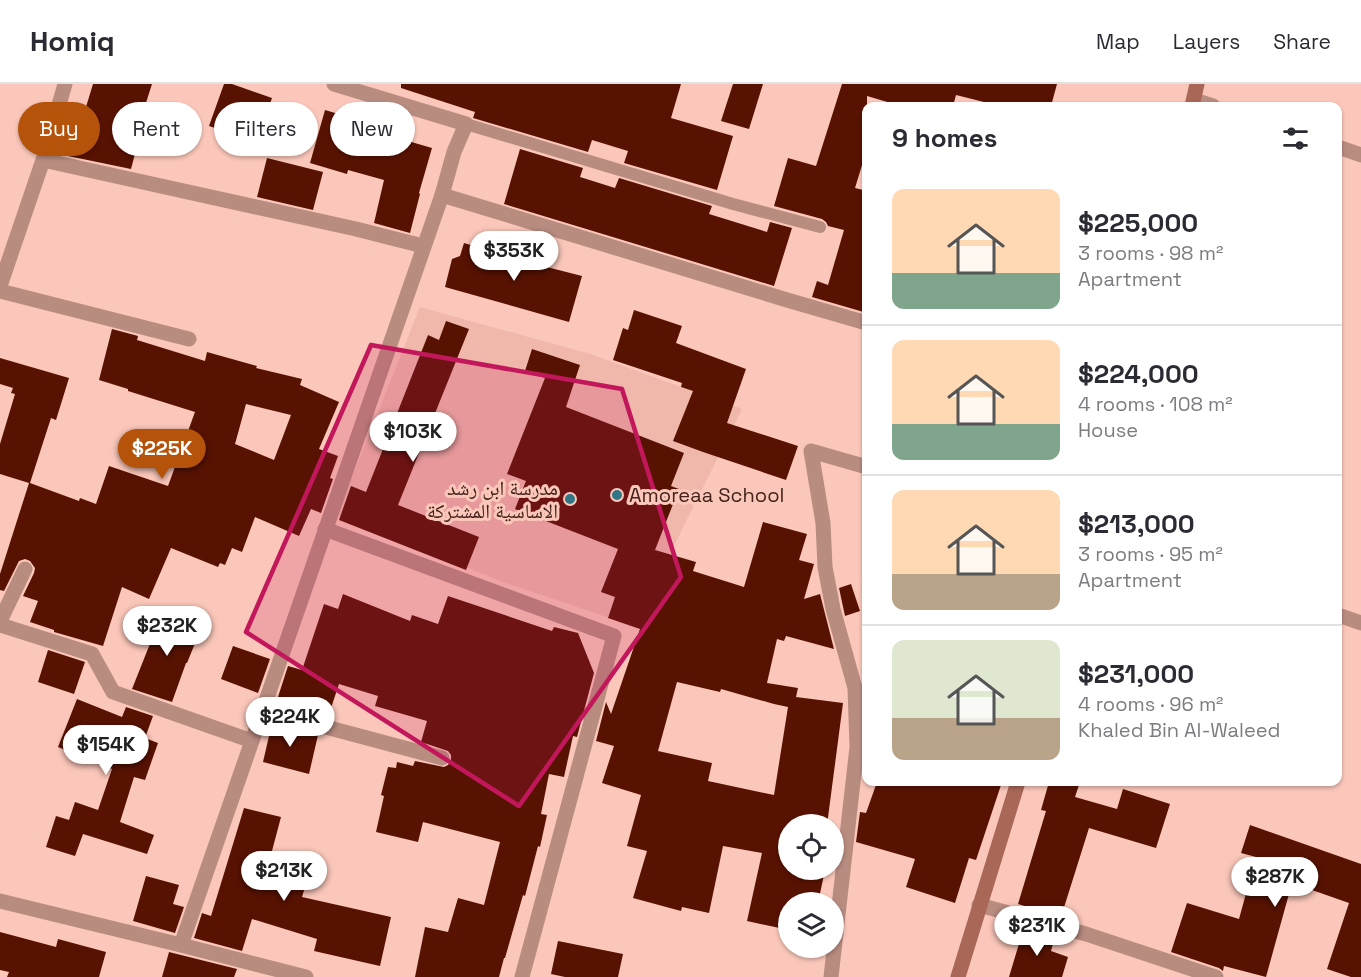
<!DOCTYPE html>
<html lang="en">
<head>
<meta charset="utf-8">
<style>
	body { margin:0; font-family:"Space Grotesk","Noto Naskh Arabic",sans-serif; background:#f2f2f3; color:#2b2b33; height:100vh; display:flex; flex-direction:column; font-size:22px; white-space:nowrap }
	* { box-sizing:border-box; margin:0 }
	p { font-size:20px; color:#7c7c81 }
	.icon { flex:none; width:33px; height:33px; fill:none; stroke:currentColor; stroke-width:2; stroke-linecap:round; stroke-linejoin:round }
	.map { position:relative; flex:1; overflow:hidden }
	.panel { position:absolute; left:862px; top:18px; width:480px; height:684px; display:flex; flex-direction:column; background:#fff; border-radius:12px; box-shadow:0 2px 4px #0004 }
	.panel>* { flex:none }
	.banner { position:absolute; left:18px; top:18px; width:570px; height:54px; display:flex; gap:12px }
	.fabs { position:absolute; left:778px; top:730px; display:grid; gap:12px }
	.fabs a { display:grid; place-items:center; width:66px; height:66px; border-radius:50%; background:#fff; box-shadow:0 2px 4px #0004; font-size:30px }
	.price { position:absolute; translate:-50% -51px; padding:0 14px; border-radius:21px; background:#fff; color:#222; font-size:20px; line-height:39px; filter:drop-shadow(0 2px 3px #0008) }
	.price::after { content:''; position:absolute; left:50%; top:36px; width:18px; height:14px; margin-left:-9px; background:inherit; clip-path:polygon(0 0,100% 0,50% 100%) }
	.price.on { background:#b45309; color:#fff }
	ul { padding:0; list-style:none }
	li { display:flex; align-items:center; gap:18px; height:150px; padding:0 30px }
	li+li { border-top:2px solid #e1e1e2 }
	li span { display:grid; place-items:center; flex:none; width:168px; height:120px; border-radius:12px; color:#555 }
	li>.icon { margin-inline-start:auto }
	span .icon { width:72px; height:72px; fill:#fffc; stroke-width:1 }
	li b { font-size:26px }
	h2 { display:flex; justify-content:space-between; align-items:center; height:72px; padding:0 30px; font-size:26px }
	.pill { padding:0 21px; border-radius:27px; background:#fff; box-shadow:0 2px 4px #0004; font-size:21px; line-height:54px }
	.pill.on { background:#b45309; color:#fff }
	header { display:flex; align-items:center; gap:36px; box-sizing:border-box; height:84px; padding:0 30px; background:#fff; border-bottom:2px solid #e1e1e2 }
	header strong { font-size:28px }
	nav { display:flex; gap:33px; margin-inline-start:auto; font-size:21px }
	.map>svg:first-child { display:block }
	.built { fill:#efb8aa }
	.building { fill:#581202; fill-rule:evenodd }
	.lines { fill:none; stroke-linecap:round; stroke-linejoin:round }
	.lane { stroke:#b98c80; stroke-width:12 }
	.street { stroke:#b98c80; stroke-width:15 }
	.secondary { stroke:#a86757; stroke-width:15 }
	.marked { fill:#c2185b; fill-opacity:0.2; stroke:#c2185b; stroke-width:4.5; stroke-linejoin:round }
	.poi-dot { fill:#317685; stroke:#fbc7ba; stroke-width:2 }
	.labels { text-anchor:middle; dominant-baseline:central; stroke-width:6; stroke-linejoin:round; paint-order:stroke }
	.poi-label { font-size:20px; fill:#43231b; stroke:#fbc7ba; text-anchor:end }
</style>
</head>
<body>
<header>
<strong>Homiq</strong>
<nav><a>Map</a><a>Layers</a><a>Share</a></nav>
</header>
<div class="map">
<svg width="1361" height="893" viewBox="0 0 1361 893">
	<rect width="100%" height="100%" fill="#fbc7ba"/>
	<!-- built -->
	<polygon class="built" points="420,223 590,270 742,325 634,542 503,498 337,431"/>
	<!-- building -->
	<g class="building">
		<polygon points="93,0 152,0 136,50 140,51 131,85 68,72 78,35 82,36"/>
		<polygon points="224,0 232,0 272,14 257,58 209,42"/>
		<polygon points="401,0 681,0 671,34 733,52 717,106 624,79 628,67 592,56 588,68 473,34 475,28 401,4"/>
		<polygon points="733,0 763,0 749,45 721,37"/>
		<polygon points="842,0 1057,0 1051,22 1000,22 956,11 953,22 901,22 867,12 867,65 855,104 867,107 867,229 812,213 817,197 828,201 844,146 828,142 826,138 822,135 774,122 788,74 816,82"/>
		<polygon points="325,26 362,37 360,43 432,64 419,109 420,110 410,149 374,139 384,96 348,86 347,90 310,79"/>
		<polygon points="520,65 583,84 580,93 615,104 619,94 712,122 709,130 767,148 770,138 792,144 774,202 504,120"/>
		<polygon points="267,74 323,88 313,126 257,113"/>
		<polygon points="464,159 539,182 539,181 582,192 569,238 445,203 452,175 460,172"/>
		<polygon points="634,226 682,242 676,259 746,285 727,339 798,362 786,396 703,368 673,357 693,307 681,303 682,299 613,276 623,244 628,246"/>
		<polygon points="446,237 469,245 398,421 479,453 466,486 339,436 351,402 366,408 428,251 439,256"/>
		<path d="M112,245L138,252L137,256L205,277L207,268L257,282L256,284L302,295L300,301L339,318L319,365L338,372L330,394L333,395L321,429L311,425L299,452L255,433L242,468L232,464L225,481L220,479L218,483L171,464L149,515L122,503L103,562L54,548V546L30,538L38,517L23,512L34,489L35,484L30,477L25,475L19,477L4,507L0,506V490L29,399L0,390V360L15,310L11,309L13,304L0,300V274L69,294L56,336L51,334L30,399L79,417L80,414L96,420L109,382L168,402L195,328L128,307V305L99,296ZM246,320L291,331L274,376L235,360Z"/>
		<path d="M532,265L580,281L566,323L684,369L671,402L679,405L655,466L696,478L693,487L744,503L763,438L807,450L799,476L814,480L804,515L820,510L834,565L786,552L784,557L777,555L767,599L798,604L796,613L843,619L827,741H789V786H825L818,819H789V846L747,837L762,769L723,762L709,829L682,823L681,827L633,814L647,767L627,762L641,711L602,699L614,662L596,657L606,618L611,630L640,545L608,534L615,513L601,508L618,465L515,425L526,397L507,390L545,294L525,287ZM677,598L720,608L721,605L774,620L788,623L774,711L708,697L712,679L658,667Z"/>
		<polygon points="851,500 860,527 845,532 839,504"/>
		<polygon points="343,510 410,537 412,531 438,540 448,512 552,547 554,543 578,549 594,589 577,653 573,652 564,693 549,690 541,730 547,731 540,763 538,762 525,812 523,811 505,874 504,874 499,893 415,893 425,843 448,848 458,814 484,821 500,758 423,738 418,758 376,748 384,712 381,711 388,683 396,684 397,678 413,682 415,677 444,683 448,681 451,677 451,671 448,667 421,658 427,637 375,622 378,612 339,600 328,633 277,620 278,616 277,616 288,582 302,586 324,520 338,525"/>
		<polygon points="163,527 202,542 187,579 186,579 172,618 132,605"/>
		<polygon points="233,562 270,575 258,609 221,595"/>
		<polygon points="48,566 85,578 74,610 38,598"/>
		<polygon points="77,615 122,633 126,623 153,632 145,654 158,659 145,696 134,693 120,738 154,751 147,770 83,750 75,772 46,763 56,732 69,736 75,718 98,726 112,685 58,663"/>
		<polygon points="272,639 318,651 309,690 263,678"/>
		<polygon points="877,698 1002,698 976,776 969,774 955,819 906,803 915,775 856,758 860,728 866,729"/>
		<polygon points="1049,698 1080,698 1075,713 1117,725 1123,705 1170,720 1156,764 1089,744 1061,833 1018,820 1046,727 1041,726"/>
		<polygon points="244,724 281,733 268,782 308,793 302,813 391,833 380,882 314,867 317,855 252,835 242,867 194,854 202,829 211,832"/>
		<polygon points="1250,741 1361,780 1361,893 1351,893 1327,885 1349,819 1292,799 1266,893 1224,882 1223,887 1219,884 1171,868 1187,819 1239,835 1256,773 1241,769"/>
		<polygon points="146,792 179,801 173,820 184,823 175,849 133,837"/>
		<polygon points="1024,843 1055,852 1051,867 1068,873 1062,893 1009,893"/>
		<polygon points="0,848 56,863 58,855 106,868 99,893 7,893 9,888 0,886"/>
		<polygon points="558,857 623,870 618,893 565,893 551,890"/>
		<polygon points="169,868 237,885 234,893 162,893"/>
	</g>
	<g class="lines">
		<!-- lane -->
		<polyline class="lane" points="466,40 733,120 820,143"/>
		<!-- street -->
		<g class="street">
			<polyline points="334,0 466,40 454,68 442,111 787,216 863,238"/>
			<polyline points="1194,16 1213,22"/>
			<polyline points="1338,63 1361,71"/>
			<polyline points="43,76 356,145 423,162"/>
			<polyline points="0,202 43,76 65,0"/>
			<polyline points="0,207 189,255"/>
			<polyline points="325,445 614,552 522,893"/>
			<polyline points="1338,531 1361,539"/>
			<polyline points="0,537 25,485"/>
			<polyline points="0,541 92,570 113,608 252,657"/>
			<polyline points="262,626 442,674"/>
			<polyline points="0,817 181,861 306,893"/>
			<polyline points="979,821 1086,850 1216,893"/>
			<polyline points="181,861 442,111"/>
			<polyline points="831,893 857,663 855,604 833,525 825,483 823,439 811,367 867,383"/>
		</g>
		<!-- secondary -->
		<g class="secondary">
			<polyline points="1192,22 1197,0"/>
			<polyline points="958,893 1018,698"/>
		</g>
	</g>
	<!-- marked area -->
	<path class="marked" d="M371,261L622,305L681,493L519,722L246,548Z"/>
	<!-- markers -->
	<g class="poi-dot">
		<circle cx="617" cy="411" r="6"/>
		<circle cx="570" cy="415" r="6"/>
	</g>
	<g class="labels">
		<!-- poi labels -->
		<g class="poi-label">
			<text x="558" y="404">مدرسة ابن رشد<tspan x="558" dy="23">الاساسية المشتركة</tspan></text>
			<text x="629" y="411" text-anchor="start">Amoreaa School</text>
		</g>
	</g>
</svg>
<div class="fabs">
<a><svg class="icon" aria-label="locate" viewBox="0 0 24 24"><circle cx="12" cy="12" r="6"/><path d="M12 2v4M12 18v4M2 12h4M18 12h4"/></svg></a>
<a><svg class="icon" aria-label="layers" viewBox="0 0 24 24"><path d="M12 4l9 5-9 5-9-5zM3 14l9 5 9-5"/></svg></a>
</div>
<b class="price" style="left:514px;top:198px">$353K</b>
<b class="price" style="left:413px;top:379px">$103K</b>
<b class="price on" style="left:162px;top:396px">$225K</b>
<b class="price" style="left:167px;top:573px">$232K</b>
<b class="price" style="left:290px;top:664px">$224K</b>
<b class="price" style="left:106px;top:692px">$154K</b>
<b class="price" style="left:284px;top:818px">$213K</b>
<b class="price" style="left:1275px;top:824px">$287K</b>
<b class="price" style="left:1037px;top:873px">$231K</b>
<div class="banner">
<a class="pill on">Buy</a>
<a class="pill">Rent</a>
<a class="pill">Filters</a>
<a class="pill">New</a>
</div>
<section class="panel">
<h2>9 homes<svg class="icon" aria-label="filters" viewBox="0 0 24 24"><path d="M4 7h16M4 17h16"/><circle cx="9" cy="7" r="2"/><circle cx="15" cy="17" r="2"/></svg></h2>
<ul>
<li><span style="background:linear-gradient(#ffd9b3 70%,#7fa58c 0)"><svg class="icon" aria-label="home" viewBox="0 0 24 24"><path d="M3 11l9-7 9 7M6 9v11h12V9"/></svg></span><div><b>$225,000</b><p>3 rooms · 98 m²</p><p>Apartment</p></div></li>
<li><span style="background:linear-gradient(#ffd9b3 70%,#7fa58c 0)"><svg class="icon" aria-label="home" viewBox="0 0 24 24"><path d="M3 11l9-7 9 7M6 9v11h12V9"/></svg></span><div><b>$224,000</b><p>4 rooms · 108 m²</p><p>House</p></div></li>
<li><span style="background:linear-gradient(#ffd9b3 70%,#b9a48a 0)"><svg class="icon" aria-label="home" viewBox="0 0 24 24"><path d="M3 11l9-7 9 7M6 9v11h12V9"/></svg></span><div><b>$213,000</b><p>3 rooms · 95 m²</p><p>Apartment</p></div></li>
<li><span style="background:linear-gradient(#dfe7d0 65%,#b9a48a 0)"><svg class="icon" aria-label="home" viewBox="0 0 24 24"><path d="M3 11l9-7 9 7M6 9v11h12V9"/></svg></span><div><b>$231,000</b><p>4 rooms · 96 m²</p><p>Khaled Bin Al-Waleed</p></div></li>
</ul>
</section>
</div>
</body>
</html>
